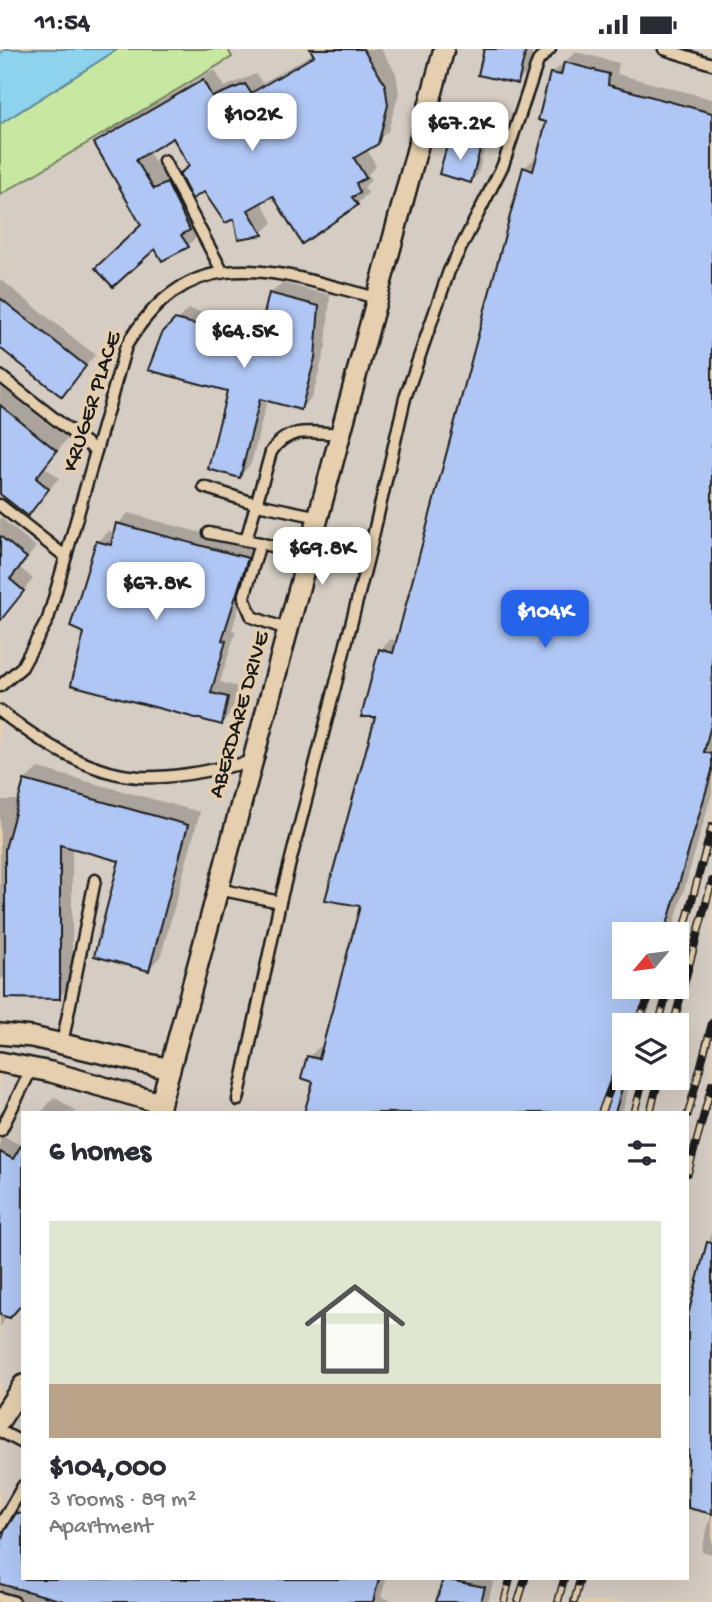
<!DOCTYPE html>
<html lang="en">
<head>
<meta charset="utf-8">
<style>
	body { margin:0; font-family:"Gochi Hand",sans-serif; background:#f2f2f3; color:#2b2b33; height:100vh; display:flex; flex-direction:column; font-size:26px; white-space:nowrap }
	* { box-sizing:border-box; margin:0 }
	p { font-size:23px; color:#7c7c81 }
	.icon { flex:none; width:38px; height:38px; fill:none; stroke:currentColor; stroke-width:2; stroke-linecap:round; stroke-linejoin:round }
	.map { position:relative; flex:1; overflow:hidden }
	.panel { position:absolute; left:21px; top:1062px; width:668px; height:469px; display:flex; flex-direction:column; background:#fff; border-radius:0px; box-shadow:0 7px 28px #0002 }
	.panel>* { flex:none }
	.needle { width:46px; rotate:241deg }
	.tools { position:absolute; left:612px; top:873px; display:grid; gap:14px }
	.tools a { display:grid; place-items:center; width:77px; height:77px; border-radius:0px; background:#fff; box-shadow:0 7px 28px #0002; font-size:35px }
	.price { position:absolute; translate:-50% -60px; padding:0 16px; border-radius:14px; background:#fff; color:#222; font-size:23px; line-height:46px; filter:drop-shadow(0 2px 4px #0008) }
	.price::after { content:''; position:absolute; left:50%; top:42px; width:21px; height:16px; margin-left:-10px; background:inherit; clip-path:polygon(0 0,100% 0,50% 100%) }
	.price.active { background:#2563eb; color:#fff }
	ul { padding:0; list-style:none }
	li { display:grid; align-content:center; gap:14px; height:371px; padding:0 28px }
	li+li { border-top:2px solid #e1e1e2 }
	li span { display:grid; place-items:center; height:217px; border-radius:0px; color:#555 }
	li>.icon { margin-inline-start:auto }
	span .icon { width:126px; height:126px; fill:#fffc; stroke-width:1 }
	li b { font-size:30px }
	h2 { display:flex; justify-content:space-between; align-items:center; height:84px; padding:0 28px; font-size:30px }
	.status { display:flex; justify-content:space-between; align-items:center; height:49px; padding:0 35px; background:#fff; direction:ltr }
	.status svg { height:19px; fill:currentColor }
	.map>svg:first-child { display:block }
	.built { fill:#d5cdc3; fill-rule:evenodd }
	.green { fill:#c8e7a0; stroke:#72825e; stroke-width:2 }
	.water { fill:#8dd3ee; stroke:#608a9a; stroke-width:2 }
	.shadow { fill:#0003; fill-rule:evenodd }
	.building { fill:#b0c7f5; stroke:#1c1c1c; stroke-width:2 }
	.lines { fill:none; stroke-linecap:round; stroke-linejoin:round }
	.lane-casing { stroke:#1c1c1c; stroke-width:15 }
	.street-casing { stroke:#1c1c1c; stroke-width:24 }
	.lane { stroke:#e5cfae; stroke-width:10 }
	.street { stroke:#e5cfae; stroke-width:19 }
	.rail-casing { stroke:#1c1c1c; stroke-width:8 }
	.rail { stroke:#e5cfae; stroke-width:5; stroke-dasharray:16; stroke-linecap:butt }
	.labels { text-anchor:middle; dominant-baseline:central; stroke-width:7; stroke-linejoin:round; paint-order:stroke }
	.street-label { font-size:23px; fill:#1c1c1c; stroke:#e5cfae }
</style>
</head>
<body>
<div class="status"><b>11:54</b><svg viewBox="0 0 49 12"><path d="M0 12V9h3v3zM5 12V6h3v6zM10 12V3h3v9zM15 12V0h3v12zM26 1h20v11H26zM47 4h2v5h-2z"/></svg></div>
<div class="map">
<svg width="712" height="1553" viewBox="0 0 712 1553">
	<rect width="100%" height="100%" fill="#e5cfae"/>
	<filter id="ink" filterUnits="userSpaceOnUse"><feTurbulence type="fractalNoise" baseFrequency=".0143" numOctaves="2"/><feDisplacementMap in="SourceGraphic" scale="14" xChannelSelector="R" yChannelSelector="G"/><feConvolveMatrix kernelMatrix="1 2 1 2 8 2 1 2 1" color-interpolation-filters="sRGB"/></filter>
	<g filter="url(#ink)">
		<!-- built -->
		<path class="built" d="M228,0H712V1553H0V146L232,8ZM625,886H677V938H625ZM625,976H677V1029H625ZM23,1064H688V1530H23Z"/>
		<!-- green -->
		<polygon class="green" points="118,0 228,0 232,8 0,146 0,75"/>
		<!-- water -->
		<polygon class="water" points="6,0 118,0 0,75 0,4"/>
		<!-- shadow -->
		<g class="shadow">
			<path d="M312,0H381L396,24L399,44L388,82L367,100L376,117L368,125L371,131L364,138L368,144L357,155L273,144L261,152L273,173L262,184L239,188L235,167L205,140L191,149L200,168L193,175L199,185L188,197L162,210L96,94L107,83L215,21L224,38L256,25L262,34L314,4ZM174,87L190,116L180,126L179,124L166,130L148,102Z"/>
			<polygon points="486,0 533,0 528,23 517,33"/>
			<polygon points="576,3 619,14 617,25 712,50 712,744 671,886 625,886 625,938 656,938 645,976 625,976 625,1029 631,1029 622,1064 306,1064 315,1031 309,1008 319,998 324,999 362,856 380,601 391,590 398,592 524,119 535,109 538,110 548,72 552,24"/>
			<polygon points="457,86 486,94 478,125 471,132 442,124 450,93"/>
			<polygon points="0,230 95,306 61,346 0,297"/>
			<polygon points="282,234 330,246 326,297 312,348 301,359 267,351 251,415 240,427 229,341 163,285 188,260 263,278 270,245"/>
			<polygon points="0,337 67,390 45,418 59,429 28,465 0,443"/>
			<polygon points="128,464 257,499 232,581 236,582 220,633 238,638 232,663 221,674 86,583 97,493 108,482 115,484 118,475"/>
			<polygon points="0,468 36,498 20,519 33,530 4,565 0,562"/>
			<polygon points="38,719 200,763 161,907 148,920 121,811 72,798 72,935 59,948 7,926 0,931 0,751 20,751 25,731"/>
			<polygon points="54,1048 74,1061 76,1064 41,1064"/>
			<polygon points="0,1086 23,1097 23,1256 7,1267 0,1278"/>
			<polygon points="712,1182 712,1505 701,1502 712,1463 688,1457 688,1272"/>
			<polygon points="23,1460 23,1530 386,1530 381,1548 398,1553 0,1553 0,1505"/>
			<polygon points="444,1530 494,1530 488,1553 438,1553"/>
		</g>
		<!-- building -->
		<g class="building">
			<polygon points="310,0 363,0 385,35 388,56 378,95 354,109 366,129 356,134 360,144 352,148 358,156 302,195 273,147 248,161 263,186 238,190 234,170 225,174 204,143 192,150 179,125 189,117 173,89 136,111 154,140 167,134 190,181 181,186 189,198 162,212 155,200 113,238 95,219 141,176 94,94 203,31 212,48 245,35 251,44 314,7"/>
			<polygon points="484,0 526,0 518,35 478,26"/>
			<polygon points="564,13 609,25 608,36 712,64 712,672 704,703 712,705 712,722 664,886 625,886 625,938 649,938 638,976 625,976 625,1028 615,1064 304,1064 313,1033 301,1029 307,1007 319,1010 360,857 325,851 375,668 361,668 379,600 393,604 523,118 533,122 546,73 538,71 550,24 561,26"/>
			<polygon points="448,93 480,101 471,134 439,125"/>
			<polygon points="269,244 319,257 315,309 301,361 260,350 240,429 208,420 227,342 148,321 162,284 175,270 258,291"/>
			<polygon points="0,249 86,317 62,348 0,299"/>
			<polygon points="0,356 57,402 36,429 49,440 28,467 0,445"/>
			<polygon points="116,474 248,509 222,591 226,592 211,644 228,648 222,676 71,636 84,584 70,578 96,492 111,496"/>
			<polygon points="0,487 27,509 10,530 24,542 0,572"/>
			<polygon points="24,731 188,776 149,922 94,907 119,812 60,796 60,950 5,949 5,800"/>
			<polygon points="23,1093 23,1254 10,1269 0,1266 0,1103 13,1110"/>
			<polygon points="707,1193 712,1194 712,1465 688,1459 688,1266"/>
			<polygon points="16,1464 23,1465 23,1530 379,1530 373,1553 67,1553 0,1535 0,1499 4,1483"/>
			<polygon points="443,1530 485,1538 481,1553 436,1553"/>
		</g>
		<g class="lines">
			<defs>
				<g id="lane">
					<polyline points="664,0 712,15"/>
					<polyline points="164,112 222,222"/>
					<polyline points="0,327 96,402"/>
					<polyline points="204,438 257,455 319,468"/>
					<polyline points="0,456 66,508"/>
					<polyline points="209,484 260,494"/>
					<path d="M246,491L271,403C288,376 314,384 341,385"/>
					<polyline points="289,581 252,568 244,549 260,494 309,507"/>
					<path d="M0,637L22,618L48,570L126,297C192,187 275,223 377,249"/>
					<path d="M0,662C39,692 89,725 139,728C176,730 214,720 250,713"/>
					<polyline points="218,840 280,853"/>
					<polyline points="62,995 95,831"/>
					<polyline points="238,1051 280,853 368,509 405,349 449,222 503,116 538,12 550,0"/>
					<polyline points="1,1081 32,1019"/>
					<polyline points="0,1382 23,1394"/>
					<polyline points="0,1477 23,1437"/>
					<polyline points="0,1549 14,1553"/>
				</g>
				<g id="street">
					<polyline points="0,985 32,988 170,1020"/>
					<polyline points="0,1013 51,1023 160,1054"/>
					<polyline points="158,1064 444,0"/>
					<polyline points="0,1371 23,1336"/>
				</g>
			</defs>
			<!-- lane casing -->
			<use href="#lane" class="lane-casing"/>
			<!-- street casing -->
			<use href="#street" class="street-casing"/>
			<!-- lane -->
			<use href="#lane" class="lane"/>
			<!-- street -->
			<use href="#street" class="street"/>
			<defs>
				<g id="rail">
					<polyline points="677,907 712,777"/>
					<polyline points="636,976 654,938"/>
					<polyline points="658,976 669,938"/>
					<polyline points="673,976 712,832"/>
					<polyline points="601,1064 625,1001"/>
					<polyline points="634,1064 644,1029"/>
					<polyline points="650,1064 659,1029"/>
					<polyline points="688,1065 712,974"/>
					<polyline points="688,1124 712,1035"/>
					<polyline points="504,1553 510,1530"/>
					<polyline points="518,1553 525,1530"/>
					<polyline points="558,1553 564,1530"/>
					<polyline points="574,1553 580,1530"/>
				</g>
			</defs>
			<!-- rail casing -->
			<use href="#rail" class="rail-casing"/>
			<!-- rail -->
			<use href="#rail" class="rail"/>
		</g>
	</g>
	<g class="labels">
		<!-- street labels -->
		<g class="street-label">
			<text transform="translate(93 353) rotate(-72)">KRUGER PLACE</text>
			<text transform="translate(240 666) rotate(-74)">ABERDARE DRIVE</text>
		</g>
	</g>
</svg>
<div class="tools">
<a><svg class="needle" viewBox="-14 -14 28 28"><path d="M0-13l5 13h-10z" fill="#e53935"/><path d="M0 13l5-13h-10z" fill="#7c7c81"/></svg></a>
<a><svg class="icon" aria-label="layers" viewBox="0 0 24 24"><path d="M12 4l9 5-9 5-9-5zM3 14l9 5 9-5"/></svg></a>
</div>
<b class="price" style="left:252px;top:104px">$102K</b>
<b class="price" style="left:460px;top:113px">$67.2K</b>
<b class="price" style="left:244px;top:321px">$64.5K</b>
<b class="price" style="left:322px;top:538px">$69.8K</b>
<b class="price" style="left:156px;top:573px">$67.8K</b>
<b class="price active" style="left:545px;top:601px">$104K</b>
<section class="panel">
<h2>6 homes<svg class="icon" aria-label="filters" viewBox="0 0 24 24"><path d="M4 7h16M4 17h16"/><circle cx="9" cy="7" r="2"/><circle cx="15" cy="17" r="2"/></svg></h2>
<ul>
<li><span style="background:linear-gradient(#dfe7d0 75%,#b9a48a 0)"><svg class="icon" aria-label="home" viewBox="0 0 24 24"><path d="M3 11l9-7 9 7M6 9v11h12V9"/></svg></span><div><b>$104,000</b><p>3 rooms · 89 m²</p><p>Apartment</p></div></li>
</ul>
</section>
</div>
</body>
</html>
